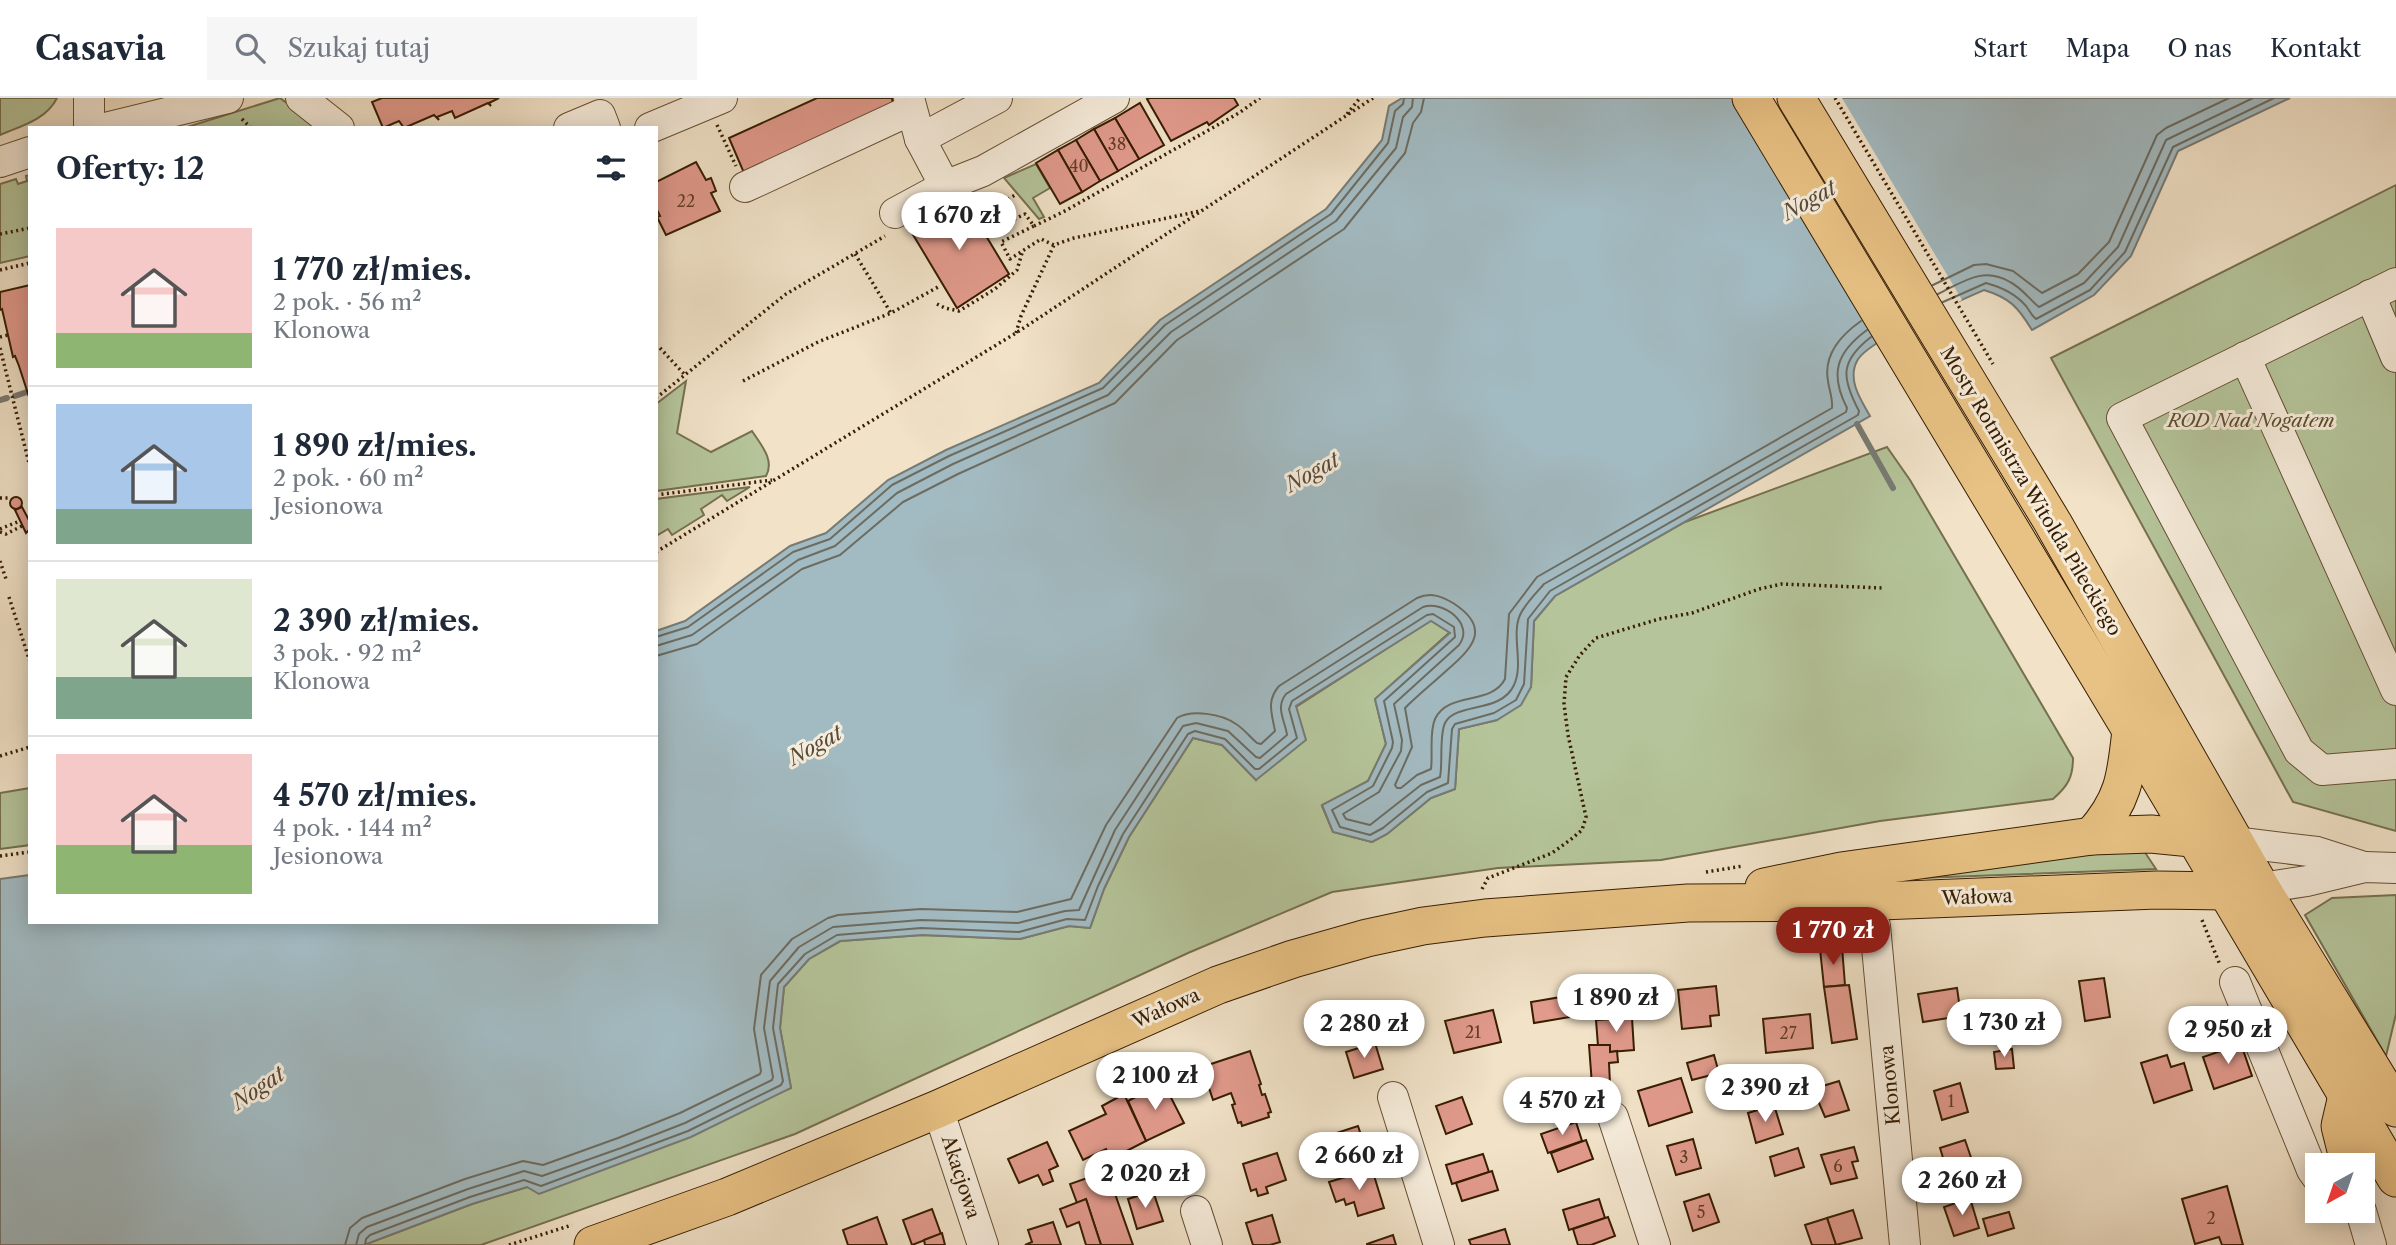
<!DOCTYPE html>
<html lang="pl">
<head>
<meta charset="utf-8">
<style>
	body { margin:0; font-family:"Libre Caslon Text",serif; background:#f6f6f7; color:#1f2937; height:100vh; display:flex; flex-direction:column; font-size:26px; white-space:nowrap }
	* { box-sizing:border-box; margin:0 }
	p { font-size:23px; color:#747a83 }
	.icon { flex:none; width:38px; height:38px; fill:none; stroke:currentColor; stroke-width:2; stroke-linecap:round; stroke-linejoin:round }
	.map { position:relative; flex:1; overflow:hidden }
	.drawer { position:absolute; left:28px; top:28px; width:630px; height:798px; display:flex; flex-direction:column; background:#fff; border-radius:0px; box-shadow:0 4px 18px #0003 }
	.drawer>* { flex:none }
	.needle { width:46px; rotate:220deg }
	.fabs { position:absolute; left:2305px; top:1055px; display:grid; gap:14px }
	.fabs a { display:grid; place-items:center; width:70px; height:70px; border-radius:0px; background:#fff; box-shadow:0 4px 18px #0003; font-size:35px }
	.price { position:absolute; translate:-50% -60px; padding:0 16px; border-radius:24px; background:#fff; color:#222; font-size:23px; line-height:46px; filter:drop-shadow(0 2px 4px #0008) }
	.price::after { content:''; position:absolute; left:50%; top:42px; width:21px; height:16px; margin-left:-10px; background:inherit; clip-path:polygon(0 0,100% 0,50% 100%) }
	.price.current { background:#8f2418; color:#fff }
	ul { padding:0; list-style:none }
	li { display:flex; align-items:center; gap:21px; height:175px; padding:0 28px }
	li+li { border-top:2px solid #e0e1e3 }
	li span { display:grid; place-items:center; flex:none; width:196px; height:140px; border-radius:0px; color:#555 }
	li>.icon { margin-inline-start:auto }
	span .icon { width:84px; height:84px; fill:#fffc; stroke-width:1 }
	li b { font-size:30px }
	h2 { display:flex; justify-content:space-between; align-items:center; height:84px; padding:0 28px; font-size:30px }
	header { display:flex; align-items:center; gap:42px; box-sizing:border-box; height:98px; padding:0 35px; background:#fff; border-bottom:2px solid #e0e1e3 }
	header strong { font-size:33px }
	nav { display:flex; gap:38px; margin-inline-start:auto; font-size:24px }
	.search { width:490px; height:63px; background:#f6f6f7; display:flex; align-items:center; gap:18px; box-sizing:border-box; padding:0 24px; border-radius:0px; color:#747a83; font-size:26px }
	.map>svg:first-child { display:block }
	.green { fill:#b5c49a; stroke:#76704e; stroke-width:2 }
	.water { fill:#a2bac1; stroke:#777b74; stroke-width:2 }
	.pier { fill:#f1e2c8 }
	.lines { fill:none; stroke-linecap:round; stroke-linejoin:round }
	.shore { stroke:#6c6c61; stroke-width:2 }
	.stream { stroke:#777b74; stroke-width:6 }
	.building { fill:#e19a8c; stroke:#371d01; stroke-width:2 }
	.minor-casing { stroke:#664e33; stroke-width:32 }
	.major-casing { stroke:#371d01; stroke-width:39 }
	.path { stroke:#371d01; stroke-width:3.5; stroke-dasharray:2 3.5; stroke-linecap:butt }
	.minor { stroke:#f6ecdb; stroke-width:30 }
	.major { stroke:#e8c184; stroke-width:37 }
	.labels { text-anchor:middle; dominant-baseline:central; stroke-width:6; stroke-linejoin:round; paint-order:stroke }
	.number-label { font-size:16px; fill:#623c24 }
	.park-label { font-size:19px; font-style:italic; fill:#5d4f2f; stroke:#f6ecdb }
	.street-label { font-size:19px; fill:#371d01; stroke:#f6ecdb }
	.water-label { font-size:21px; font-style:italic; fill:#574c3b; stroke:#f6ecdb }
</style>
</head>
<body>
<header>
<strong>Casavia</strong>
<div class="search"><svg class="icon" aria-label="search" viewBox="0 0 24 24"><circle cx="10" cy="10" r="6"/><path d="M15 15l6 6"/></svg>Szukaj tutaj</div>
<nav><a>Start</a><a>Mapa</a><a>O nas</a><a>Kontakt</a></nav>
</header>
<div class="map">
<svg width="2396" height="1147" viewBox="0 0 2396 1147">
	<rect width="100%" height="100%" fill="#f1e2c8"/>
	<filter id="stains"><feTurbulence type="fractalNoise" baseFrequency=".00286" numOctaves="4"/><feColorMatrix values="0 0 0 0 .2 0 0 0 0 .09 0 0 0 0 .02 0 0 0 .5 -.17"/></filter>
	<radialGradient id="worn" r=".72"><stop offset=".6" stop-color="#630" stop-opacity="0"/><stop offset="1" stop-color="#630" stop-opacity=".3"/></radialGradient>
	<!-- green -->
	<g class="green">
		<path d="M0,0H57C46,22 21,28 0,37Z"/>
		<polygon points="280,0 320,30 184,30"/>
		<polygon points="1036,66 1050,90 1033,100 1044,119 1039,121 1004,80"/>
		<polygon points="30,77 30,158 0,165 0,86 16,81 18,86 27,83 26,78"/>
		<polygon points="2396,87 2396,733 2293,704 2051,260"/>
		<path d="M686,283L677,335L711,354L752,333C761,347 775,362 766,378L656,393V306Z"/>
		<path d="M1887,349L1910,382L2073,660C2073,679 2068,688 2053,701L1880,723L1661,762L1498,770L1332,794L1188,855L795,1036L481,1147H364L472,1106L527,1089L791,990L780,930L784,889L809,861L841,843L922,837L1020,841L1069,828L1090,830L1104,791L1129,739L1193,640L1222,647L1256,682L1296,609L1431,522L1450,534L1375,601L1386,646L1368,683L1322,708L1333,734L1372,744L1387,736L1431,700L1455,691L1459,631L1497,622L1531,589L1534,523L1555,498L1685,424Z"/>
		<polygon points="750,389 727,403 722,397 701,411 704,417 672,437 668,431 656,438 656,401"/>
		<polygon points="30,690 30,747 0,751 0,695"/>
		<polygon points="2138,744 2156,771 1921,780"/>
		<polygon points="2396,797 2396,916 2386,958 2305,817 2332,800"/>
	</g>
	<!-- water -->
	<path class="water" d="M1402,0H2290L2178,53L2131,158L2094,197L2032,232C2018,209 2010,200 1984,192C1961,202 1866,243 1857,263C1847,282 1861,302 1870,318L1555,498L1534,523L1531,589L1521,607L1497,622L1459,631L1455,691L1431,700L1387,736L1372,744L1333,734L1322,707L1368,683L1386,646L1375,601L1450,535L1431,523L1296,608L1306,642L1256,682L1222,647L1193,640L1129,739L1104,791L1090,830L1069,828L1020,841L922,837L840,843L809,861L784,889L780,930L791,990L691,1039L539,1096L527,1089L472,1106L364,1147H0V781L30,777V824H656V533L685,523L790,448L826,435L888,382L946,352L1099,285L1160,222L1326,111L1382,42L1389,8Z"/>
	<!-- pier -->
	<polygon class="pier" points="1731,0 1842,0 1962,202 1923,225 1878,248"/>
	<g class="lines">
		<!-- shore -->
		<g class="shore">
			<polyline points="1933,187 1974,167 1986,166 2013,173 2042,195 2078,176 2109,144 2157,37 2166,30 2229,0"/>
			<path d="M1938,196C1963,184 1983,168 2010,184C2022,190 2030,202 2039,209L2084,185L2118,149L2166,42L2253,0"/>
			<path d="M1943,204L1986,185C2001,189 2015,195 2026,208C2030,213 2031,217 2036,221L2090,192L2125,154L2173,49L2274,0"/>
			<polyline points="656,539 688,529 793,454 830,441 892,387 949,358 1103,290 1165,227 1331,116 1388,45 1395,13 1403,6 1404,0"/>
			<polyline points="656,548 692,537 798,462 835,448 897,395 953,366 1108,297 1171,234 1336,123 1396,50 1403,19 1412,9 1413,0"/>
			<polyline points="656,558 697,546 802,471 840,457 903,404 958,376 1115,305 1177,242 1344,131 1405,55 1413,25 1421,14 1424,0"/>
			<path d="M345,1147L350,1130L362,1120L465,1081L523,1063L543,1067L618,1040L680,1015L760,976L761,973L754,931L761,877L792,841L828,820L838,817L921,811L1017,814L1071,801L1106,727L1177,620C1192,611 1222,616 1236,626C1244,631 1250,639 1257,645L1261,646L1275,633C1272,616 1266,603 1279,588L1417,500C1431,494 1441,498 1453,505C1492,530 1473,550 1446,573C1433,585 1418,597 1405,610L1412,649L1395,687L1397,690H1401L1417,677L1431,671C1433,655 1429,635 1435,621C1448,593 1491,608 1505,581L1509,516L1537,479L1832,310C1833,301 1829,291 1828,283C1823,256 1841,237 1861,223"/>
			<path d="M356,1147L359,1136L367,1129L468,1091L524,1073L542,1078L621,1050L685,1025L772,982L773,979L764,930L770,883L799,849L833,829L921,822L1018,825L1065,813L1079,812L1115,732L1183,628L1196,625L1228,633L1256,659L1260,660L1287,637C1285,622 1275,610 1286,596L1423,509C1443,502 1475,526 1459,547L1394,606L1402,642L1401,653L1379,694L1343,716L1346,721L1370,727L1421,687L1440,679C1443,664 1439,638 1445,625C1455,604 1501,616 1514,587C1524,566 1511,537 1520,517C1525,506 1536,495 1544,486L1846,314L1847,310C1829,275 1837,254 1867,232"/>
			<path d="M365,1147L366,1141L370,1137L470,1099L524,1082L541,1088L688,1033L781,987L783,983L773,930L778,886L805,856L837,837L921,830L1019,834L1067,821L1085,822L1098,788L1123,736L1188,636L1195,633L1225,641L1255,671H1259L1297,640L1289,611L1292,603L1427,517L1433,516L1454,529L1455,539L1384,603L1393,644L1392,650L1373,688L1332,712L1340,729L1370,737L1383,730L1427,694L1448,685L1452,631L1455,626L1494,615L1516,602L1524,586L1528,521L1550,493L1858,317L1859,313C1841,279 1840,263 1871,239"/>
		</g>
		<!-- stream -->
		<g class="stream">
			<polyline points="15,298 27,294"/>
			<polyline points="0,302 7,300"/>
			<polyline points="1857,326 1893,390"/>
		</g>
	</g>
	<!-- building -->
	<g class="building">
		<polygon points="382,0 499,0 489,5 491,8 488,5 455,20 452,13 437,19 439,22 434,17 404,30 399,23 383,30 372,4"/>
		<polygon points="817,0 892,0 893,8 744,75 729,40"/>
		<polygon points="1150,0 1234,0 1238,7 1209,27 1207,24 1171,43 1147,1"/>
		<polygon points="1140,5 1164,47 1139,61 1115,20"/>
		<polygon points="1115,20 1139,61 1118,73 1094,31"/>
		<polygon points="1094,31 1118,73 1100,83 1076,42"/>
		<polygon points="1076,42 1100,83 1082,94 1058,52"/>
		<polygon points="1058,52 1082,94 1060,106 1036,65"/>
		<polygon points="696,64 706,82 711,80 716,93 711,95 720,113 666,137 657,119 660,118 656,110 656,84"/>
		<polygon points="962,98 1009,176 957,210 909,130"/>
		<polygon points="30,187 30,302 19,268 15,258 13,259 2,211 0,212 0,194"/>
		<circle cx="16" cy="405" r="6"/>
		<polygon points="22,409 30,424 30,431 26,435 15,412"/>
		<polygon points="1842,849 1845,887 1824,889 1820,851"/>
		<polygon points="2104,880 2110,919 2085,923 2079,883"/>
		<polygon points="1849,887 1857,941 1832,945 1824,889"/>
		<polygon points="1716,888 1719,917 1710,918 1711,928 1682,931 1678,892"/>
		<polygon points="1957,890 1961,918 1923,924 1918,896"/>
		<polygon points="1567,898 1570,919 1534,925 1531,904"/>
		<polygon points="1493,912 1501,944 1454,955 1445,923"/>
		<polygon points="1810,916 1813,950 1766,955 1763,921"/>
		<polygon points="2028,916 2031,940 1992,945 1989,922"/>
		<polygon points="1632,920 1634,952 1610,954 1610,947 1598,948 1596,922"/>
		<polygon points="1375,945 1383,971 1354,980 1346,954"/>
		<polygon points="2241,946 2252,978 2214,991 2203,959"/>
		<polygon points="1589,947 1610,947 1610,954 1617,953 1618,964 1609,965 1610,986 1592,987"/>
		<polygon points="2012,951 2014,970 1996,971 1994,954"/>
		<polygon points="1250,953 1261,986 1259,987 1262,997 1265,996 1271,1014 1268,1015 1269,1019 1242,1028 1241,1024 1238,1025 1232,1007 1235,1006 1231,995 1213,1002 1202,969"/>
		<polygon points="1714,957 1719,975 1692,982 1687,965"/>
		<polygon points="2167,957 2171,969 2184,965 2192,992 2154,1005 2141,965"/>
		<polygon points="1681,980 1692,1014 1649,1028 1638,993"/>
		<polygon points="1839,983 1849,1012 1825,1019 1813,991"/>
		<polygon points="1163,984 1184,1025 1146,1043 1128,1003"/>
		<polygon points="1960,985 1968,1014 1942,1022 1934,993"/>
		<polygon points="1124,996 1146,1043 1111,1061 1106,1051 1083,1062 1069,1033 1106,1016 1102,1008"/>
		<polygon points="1462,999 1472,1026 1446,1036 1436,1008"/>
		<polygon points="1774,1007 1783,1036 1756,1045 1748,1015"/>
		<polygon points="1576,1024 1582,1043 1548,1055 1541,1036"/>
		<polygon points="1358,1028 1367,1055 1338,1064 1327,1038"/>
		<polygon points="1693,1041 1701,1070 1676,1077 1667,1048"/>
		<polygon points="1586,1042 1593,1061 1558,1074 1551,1055"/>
		<polygon points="1965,1042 1975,1071 1949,1079 1940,1050"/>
		<polygon points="1047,1044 1058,1068 1049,1072 1053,1083 1043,1087 1038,1077 1019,1085 1008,1061"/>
		<polygon points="1854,1049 1858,1063 1852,1064 1857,1080 1831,1086 1821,1057"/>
		<polygon points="1798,1050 1804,1069 1775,1078 1770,1059"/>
		<polygon points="1277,1055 1286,1082 1266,1089 1268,1095 1258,1098 1256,1091 1251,1093 1243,1066"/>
		<polygon points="1483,1056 1489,1074 1452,1086 1446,1067"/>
		<polygon points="1372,1071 1384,1110 1358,1118 1354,1104 1346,1107 1344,1101 1336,1104 1329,1084"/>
		<polygon points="1107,1073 1133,1147 1101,1147 1086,1101 1077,1105 1070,1086"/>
		<polygon points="1492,1073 1498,1092 1462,1103 1456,1085"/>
		<polygon points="2227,1088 2243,1147 2222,1147 2219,1139 2195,1146 2182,1101"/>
		<polygon points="1153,1093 1163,1123 1137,1131 1128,1101"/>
		<polygon points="1709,1096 1719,1124 1693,1133 1684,1104"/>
		<polygon points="1970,1100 1979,1130 1954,1138 1944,1109"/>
		<polygon points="1086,1101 1101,1147 1086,1147 1079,1124 1067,1129 1060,1111"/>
		<polygon points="1599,1101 1605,1120 1569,1132 1563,1112"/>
		<polygon points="932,1111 941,1136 912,1147 903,1122"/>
		<polygon points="1853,1112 1862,1140 1836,1147 1827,1120"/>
		<polygon points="2009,1114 2014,1130 1988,1138 1983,1121"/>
		<polygon points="1272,1117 1280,1144 1270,1147 1253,1147 1246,1125"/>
		<polygon points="877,1119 887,1147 848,1147 843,1132"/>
		<polygon points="1608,1119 1615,1138 1591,1147 1578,1147 1573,1131"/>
		<polygon points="1827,1120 1836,1147 1812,1147 1805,1127"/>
		<polygon points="1053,1124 1061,1147 1025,1147 1032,1144 1028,1132"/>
		<polygon points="1505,1131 1510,1147 1471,1147 1469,1142"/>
		<polygon points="942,1135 945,1147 925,1147 924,1142"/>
		<polygon points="1393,1137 1396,1147 1367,1147 1367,1146"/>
	</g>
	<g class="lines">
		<defs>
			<g id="minor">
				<polyline points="301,0 339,30"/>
				<polyline points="909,0 920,41 945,88"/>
				<polyline points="89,30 89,0"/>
				<polyline points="105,30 228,0"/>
				<polyline points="569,30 600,17 605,30"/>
				<polyline points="650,30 722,0"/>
				<polyline points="920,41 997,0"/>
				<polyline points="0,64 30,54"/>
				<polyline points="745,89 911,12"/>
				<polyline points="895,115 945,88 983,73 1114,0"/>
				<polyline points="2396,185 2122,320 2299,653 2322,672 2396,666"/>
				<polyline points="2370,197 2396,259"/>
				<polyline points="2245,259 2396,592"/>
				<polyline points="2234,744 2317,754 2364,769"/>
				<polyline points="2261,790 2307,783 2365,769 2396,770"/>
				<polyline points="1875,828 1905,1147"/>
				<polyline points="2235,884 2312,1072 2317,1079"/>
				<polyline points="1393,999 1439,1147"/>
				<polyline points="938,1011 983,1147"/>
				<polyline points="1613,1019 1655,1147"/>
				<polyline points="1196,1113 1207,1147"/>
				<polyline points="2361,1113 2371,1147"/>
			</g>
			<g id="major">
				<polyline points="1751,0 2131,632 2396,1080"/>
				<polyline points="1796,0 2053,425 2261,790 2396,1010"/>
				<path d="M2092,738C2124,702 2126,679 2131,632"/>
				<polyline points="1764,789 1841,773 2092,738 2151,736 2212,742"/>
				<polyline points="2347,998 2340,1028 2350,1068"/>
				<polyline points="593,1147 727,1099 938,1011 1218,887 1293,861 1367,840 1423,828 1485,820 1688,805 1855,804 2157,792 2225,793 2261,790"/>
			</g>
		</defs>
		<!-- minor casing -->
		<use href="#minor" class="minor-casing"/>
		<!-- major casing -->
		<use href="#major" class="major-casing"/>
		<!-- path -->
		<g class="path">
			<polyline points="1835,0 1993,266"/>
			<polyline points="1347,16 1360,0"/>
			<polyline points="242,21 251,30"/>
			<polyline points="717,27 736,68"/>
			<polyline points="977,103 994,131 1025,116 1034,128 1001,144 1010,161 1041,141 1054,147 1074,140 1200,113"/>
			<polyline points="984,115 1015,97"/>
			<polyline points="1034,128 1063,114 1239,15 1260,0"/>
			<polyline points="0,136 30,130"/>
			<polyline points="855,156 891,215"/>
			<polyline points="0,172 30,165"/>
			<polyline points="937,206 945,210 959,213 995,191 1017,172 1022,155"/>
			<polyline points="1016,235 1021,218 1054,147"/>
			<polyline points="0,239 8,237"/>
			<polyline points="0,250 30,369"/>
			<polyline points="660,250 685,277"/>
			<polyline points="743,283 818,244 891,215 938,189"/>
			<polyline points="656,300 786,196 885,138"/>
			<polyline points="656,397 772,382"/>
			<polyline points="0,400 11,400"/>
			<polyline points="29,423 30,422"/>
			<polyline points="0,431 20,423"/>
			<polyline points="0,434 6,436 22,428"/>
			<polyline points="656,454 1016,235 1373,0"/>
			<polyline points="0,463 6,481"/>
			<polyline points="9,499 30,564"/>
			<polyline points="0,658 30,649"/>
			<polyline points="0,758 30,754"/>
			<polyline points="1706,774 1743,768"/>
			<polyline points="1482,791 1488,780 1552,755 1570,742 1582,732 1586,719 1568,637 1564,606 1566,579 1580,557 1596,540 1659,521 1692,515 1759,491 1782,486 1883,490"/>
			<polyline points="2202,822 2220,867"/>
			<polyline points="509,1147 572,1127"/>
		</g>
		<!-- minor -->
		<use href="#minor" class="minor"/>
		<!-- major -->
		<use href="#major" class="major"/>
	</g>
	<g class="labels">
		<!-- number labels -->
		<g class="number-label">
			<text x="1117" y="46">38</text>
			<text x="1079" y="68">40</text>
			<text x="686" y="103">22</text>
			<text x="1473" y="934">21</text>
			<text x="1788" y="935">27</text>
			<text x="1951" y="1003">1</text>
			<text x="1684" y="1059">3</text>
			<text x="1838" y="1068">6</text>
			<text x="1701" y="1114">5</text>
			<text x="2211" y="1120">2</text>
		</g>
		<!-- park labels -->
		<g class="park-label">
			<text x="2251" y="322">ROD Nad Nogatem</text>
		</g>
		<!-- street labels -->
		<g class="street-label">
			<text transform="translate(2031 393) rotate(59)">Mosty Rotmistrza Witolda Pileckiego</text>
			<text transform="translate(1977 799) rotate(-2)">Wałowa</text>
			<text transform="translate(1166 910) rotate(-24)">Wałowa</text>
			<text transform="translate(1890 987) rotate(-95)">Klonowa</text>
			<text transform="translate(961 1079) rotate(72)">Akacjowa</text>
		</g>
		<!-- water labels -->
		<g class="water-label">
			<text transform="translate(1809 102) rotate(-29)">Nogat</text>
			<text transform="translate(1312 374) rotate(-29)">Nogat</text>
			<text transform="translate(815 647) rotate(-29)">Nogat</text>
			<text transform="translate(258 990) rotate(-34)">Nogat</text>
		</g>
	</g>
	<rect width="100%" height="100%" filter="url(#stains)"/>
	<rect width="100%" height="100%" fill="url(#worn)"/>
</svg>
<div class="fabs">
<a><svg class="needle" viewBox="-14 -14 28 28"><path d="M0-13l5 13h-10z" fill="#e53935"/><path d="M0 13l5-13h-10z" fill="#747a83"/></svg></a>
</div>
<b class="price" style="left:959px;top:154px">1 670 zł</b>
<b class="price current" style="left:1833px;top:869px">1 770 zł</b>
<b class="price" style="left:1616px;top:936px">1 890 zł</b>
<b class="price" style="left:2004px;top:961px">1 730 zł</b>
<b class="price" style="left:1364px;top:962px">2 280 zł</b>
<b class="price" style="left:2228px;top:968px">2 950 zł</b>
<b class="price" style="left:1155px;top:1014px">2 100 zł</b>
<b class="price" style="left:1765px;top:1026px">2 390 zł</b>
<b class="price" style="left:1562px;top:1039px">4 570 zł</b>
<b class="price" style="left:1359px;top:1094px">2 660 zł</b>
<b class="price" style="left:1145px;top:1112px">2 020 zł</b>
<b class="price" style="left:1962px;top:1119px">2 260 zł</b>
<section class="drawer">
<h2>Oferty: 12<svg class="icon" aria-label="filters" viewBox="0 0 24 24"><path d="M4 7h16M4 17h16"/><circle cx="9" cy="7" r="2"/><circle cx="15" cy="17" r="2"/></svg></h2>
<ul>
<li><span style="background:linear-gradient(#f6c9c9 75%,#8fb573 0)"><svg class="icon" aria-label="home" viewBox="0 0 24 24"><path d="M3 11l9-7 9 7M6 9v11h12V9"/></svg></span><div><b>1 770 zł/mies.</b><p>2 pok. · 56 m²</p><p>Klonowa</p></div></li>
<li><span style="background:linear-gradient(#a9c7e8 75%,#7fa58c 0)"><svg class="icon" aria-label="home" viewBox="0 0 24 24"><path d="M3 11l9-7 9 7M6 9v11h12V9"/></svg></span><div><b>1 890 zł/mies.</b><p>2 pok. · 60 m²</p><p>Jesionowa</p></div></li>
<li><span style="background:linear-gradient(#dfe7d0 70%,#7fa58c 0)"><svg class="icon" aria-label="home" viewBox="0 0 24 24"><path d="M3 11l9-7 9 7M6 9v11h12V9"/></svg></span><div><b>2 390 zł/mies.</b><p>3 pok. · 92 m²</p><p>Klonowa</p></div></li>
<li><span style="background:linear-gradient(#f6c9c9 65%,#8fb573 0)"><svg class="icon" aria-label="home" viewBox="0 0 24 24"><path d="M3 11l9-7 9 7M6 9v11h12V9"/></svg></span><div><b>4 570 zł/mies.</b><p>4 pok. · 144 m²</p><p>Jesionowa</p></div></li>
</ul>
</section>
</div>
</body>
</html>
